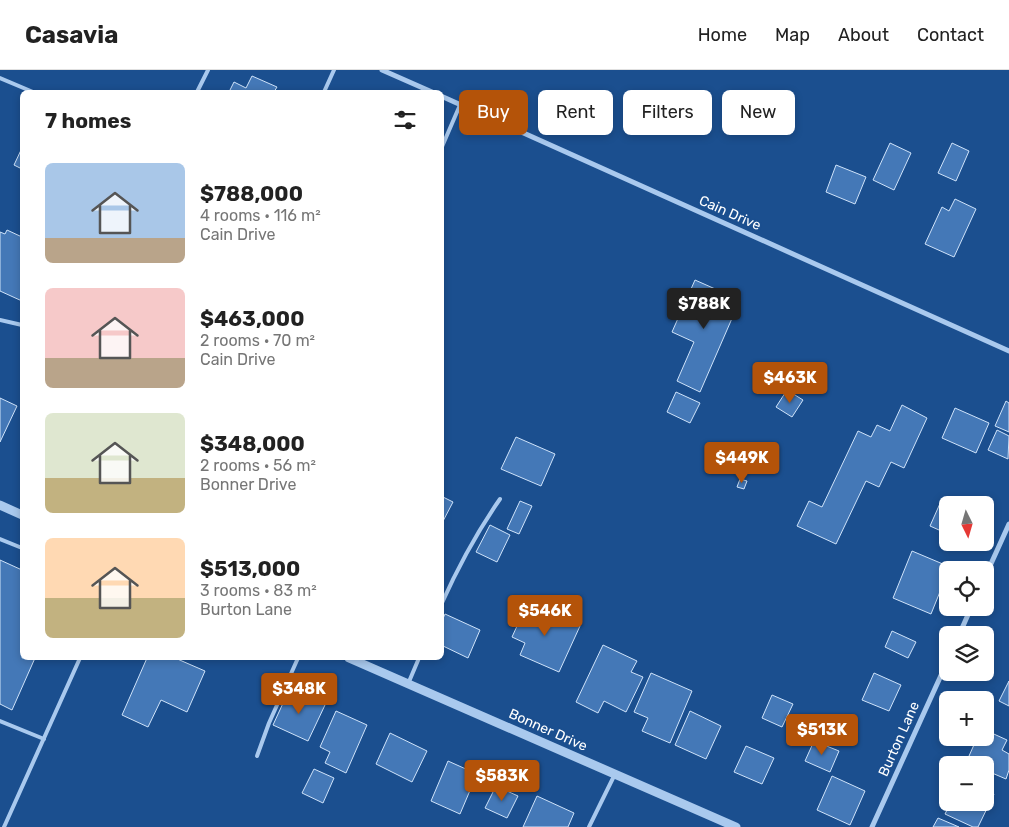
<!DOCTYPE html>
<html lang="en">
<head>
<meta charset="utf-8">
<style>
	body { margin:0; font-family:Rubik,sans-serif; background:#f6f6f6; color:#222; height:100vh; display:flex; flex-direction:column; font-size:19px; white-space:nowrap }
	* { box-sizing:border-box; margin:0 }
	p { font-size:16px; color:#767676 }
	.icon { flex:none; width:28px; height:28px; fill:none; stroke:currentColor; stroke-width:2; stroke-linecap:round; stroke-linejoin:round }
	.map { position:relative; flex:1; overflow:hidden }
	.details { position:absolute; left:20px; top:20px; width:424px; height:570px; display:flex; flex-direction:column; background:#fff; border-radius:8px; box-shadow:0 2px 8px #0003 }
	.details>* { flex:none }
	.guide { position:absolute; left:459px; top:20px; width:475px; height:45px; display:flex; gap:10px }
	.needle { width:32px; rotate:175deg }
	.controls { position:absolute; left:939px; top:426px; display:grid; gap:10px }
	.controls a { display:grid; place-items:center; width:55px; height:55px; border-radius:8px; background:#fff; box-shadow:0 2px 8px #0003; font-size:25px }
	.price { position:absolute; translate:-50% -42px; padding:0 11px; border-radius:5px; background:#b45309; color:#fff; font-size:16px; line-height:32px; filter:drop-shadow(0 1px 2px #0008) }
	.price::after { content:''; position:absolute; left:50%; top:30px; width:15px; height:11px; margin-left:-8px; background:inherit; clip-path:polygon(0 0,100% 0,50% 100%) }
	.price.on { background:#222; color:#fff }
	ul { padding:0; list-style:none }
	li { display:flex; align-items:center; gap:15px; height:125px; padding:0 25px }
	li span { display:grid; place-items:center; flex:none; width:140px; height:100px; border-radius:8px; color:#555 }
	li>.icon { margin-inline-start:auto }
	span .icon { width:60px; height:60px; fill:#fffc; stroke-width:1 }
	li b { font-size:21px }
	h2 { display:flex; justify-content:space-between; align-items:center; height:60px; padding:0 25px; font-size:21px }
	.tag { padding:0 18px; border-radius:8px; background:#fff; box-shadow:0 2px 8px #0003; font-size:18px; line-height:45px }
	.tag.on { background:#b45309; color:#fff }
	header { display:flex; align-items:center; gap:30px; box-sizing:border-box; height:70px; padding:0 25px; background:#fff; border-bottom:1px solid #e0e0e0 }
	header strong { font-size:24px }
	nav { display:flex; gap:28px; margin-inline-start:auto; font-size:18px }
	.map>svg:first-child { display:block }
	.building { fill:#4478b7; stroke:#cfe3fa }
	.lines { fill:none; stroke-linecap:round; stroke-linejoin:round }
	.service { stroke:#a9c9ee; stroke-width:4 }
	.minor { stroke:#a9c9ee; stroke-width:5 }
	.tertiary { stroke:#a9c9ee; stroke-width:9 }
	.labels { text-anchor:middle; dominant-baseline:central; stroke-width:4; stroke-linejoin:round; paint-order:stroke }
	.street-label { font-size:14px; fill:#fff; stroke:#1b4f8f }
</style>
</head>
<body>
<header>
<strong>Casavia</strong>
<nav><a>Home</a><a>Map</a><a>About</a><a>Contact</a></nav>
</header>
<div class="map">
<svg width="1009" height="757" viewBox="0 0 1009 757">
	<rect width="100%" height="100%" fill="#1b4f8f"/>
	<!-- building -->
	<g class="building">
		<polygon points="252,6 277,17 274,22 229,22 234,12 246,18"/>
		<polygon points="890,73 911,83 894,120 873,110"/>
		<polygon points="952,73 969,81 956,111 938,103"/>
		<polygon points="22,78 22,99 14,95"/>
		<polygon points="836,95 866,107 855,134 826,122"/>
		<polygon points="955,129 976,139 954,187 925,174 942,137 949,141"/>
		<polygon points="7,160 22,167 22,231 0,221 0,162 5,164"/>
		<polygon points="695,210 740,230 700,322 677,311 694,272 672,262"/>
		<polygon points="787,320 803,330 792,347 776,337"/>
		<polygon points="676,322 700,333 690,353 667,342"/>
		<polygon points="0,328 17,336 0,372"/>
		<polygon points="1006,331 1009,333 1009,362 995,356"/>
		<polygon points="902,335 927,348 904,398 891,392 879,417 866,411 836,474 797,456 809,431 822,437 858,361 871,367 877,355 890,361"/>
		<polygon points="955,338 989,353 976,383 942,368"/>
		<polygon points="997,360 1009,366 1008,389 988,380"/>
		<polygon points="516,367 555,384 541,416 501,399"/>
		<polygon points="740,409 747,411 744,419 737,417"/>
		<polygon points="441,426 453,432 441,455"/>
		<polygon points="942,429 955,435 948,435 948,464 930,456"/>
		<polygon points="520,431 532,436 519,464 507,459"/>
		<polygon points="490,455 510,465 497,492 476,482"/>
		<polygon points="912,481 950,497 931,544 893,528"/>
		<polygon points="0,490 22,500 22,588 35,588 12,640 0,634"/>
		<polygon points="528,532 580,556 559,602 520,585 525,573 512,567"/>
		<polygon points="445,544 480,560 468,588 441,575 441,553"/>
		<polygon points="892,561 916,572 908,588 885,577"/>
		<polygon points="603,575 637,591 631,602 643,607 626,642 604,631 598,643 576,632"/>
		<polygon points="147,588 175,588 205,601 187,642 161,630 148,657 122,645"/>
		<polygon points="651,603 692,621 670,673 642,661 648,648 634,642"/>
		<polygon points="874,603 901,615 889,641 862,630"/>
		<polygon points="1009,611 1009,636 999,631"/>
		<polygon points="290,618 325,635 308,671 273,655"/>
		<polygon points="772,625 793,634 782,657 762,648"/>
		<polygon points="336,641 367,655 346,703 325,693 330,682 320,677"/>
		<polygon points="690,641 721,656 706,689 675,675"/>
		<polygon points="985,660 1007,670 1002,680 1009,684 1009,700 1006,709 985,700 985,695 981,695 982,692 969,686 977,668 985,668"/>
		<polygon points="390,663 427,681 412,712 376,694"/>
		<polygon points="814,671 839,681 830,702 805,691"/>
		<polygon points="746,676 774,688 762,714 734,702"/>
		<polygon points="448,691 477,704 460,744 431,731"/>
		<polygon points="314,699 334,708 323,733 302,723"/>
		<polygon points="832,706 865,721 850,755 817,740"/>
		<polygon points="496,716 518,726 507,748 485,738"/>
		<polygon points="985,720 994,724 978,757 973,757 945,744 951,732 985,732"/>
		<polygon points="537,726 574,743 568,757 523,757"/>
		<polygon points="938,748 959,757 933,757"/>
	</g>
	<g class="lines">
		<!-- service -->
		<g class="service">
			<polyline points="0,8 33,22"/>
			<polyline points="197,22 208,0"/>
			<polyline points="324,22 334,0"/>
			<polyline points="441,79 460,35"/>
			<polyline points="0,250 22,255"/>
			<polyline points="0,469 22,478"/>
			<path d="M441,535C458,497 477,462 500,429"/>
			<polyline points="408,614 419,588"/>
			<polyline points="0,651 44,669"/>
			<polyline points="257,686 269,653 298,588"/>
			<polyline points="4,757 80,588"/>
			<polyline points="589,757 615,704"/>
		</g>
		<!-- minor -->
		<g class="minor">
			<polyline points="382,0 432,22"/>
			<polyline points="441,26 1009,281"/>
			<polyline points="985,507 1009,454"/>
			<polyline points="959,565 971,538"/>
			<polyline points="872,757 948,590"/>
		</g>
		<!-- tertiary -->
		<g class="tertiary">
			<polyline points="0,435 22,445"/>
			<polyline points="349,588 736,757"/>
		</g>
	</g>
	<g class="labels">
		<!-- street labels -->
		<g class="street-label">
			<text transform="translate(730 143) rotate(24)">Cain Drive</text>
			<text transform="translate(548 660) rotate(24)">Bonner Drive</text>
			<text transform="translate(899 669) rotate(-66)">Burton Lane</text>
		</g>
	</g>
</svg>
<div class="controls">
<a><svg class="needle" viewBox="-14 -14 28 28"><path d="M0-13l5 13h-10z" fill="#e53935"/><path d="M0 13l5-13h-10z" fill="#767676"/></svg></a>
<a><svg class="icon" aria-label="locate" viewBox="0 0 24 24"><circle cx="12" cy="12" r="6"/><path d="M12 2v4M12 18v4M2 12h4M18 12h4"/></svg></a>
<a><svg class="icon" aria-label="layers" viewBox="0 0 24 24"><path d="M12 4l9 5-9 5-9-5zM3 14l9 5 9-5"/></svg></a>
<a>+</a>
<a>−</a>
</div>
<b class="price on" style="left:704px;top:260px">$788K</b>
<b class="price" style="left:790px;top:334px">$463K</b>
<b class="price" style="left:742px;top:414px">$449K</b>
<b class="price" style="left:545px;top:567px">$546K</b>
<b class="price" style="left:299px;top:645px">$348K</b>
<b class="price" style="left:822px;top:686px">$513K</b>
<b class="price" style="left:502px;top:732px">$583K</b>
<div class="guide">
<a class="tag on">Buy</a>
<a class="tag">Rent</a>
<a class="tag">Filters</a>
<a class="tag">New</a>
</div>
<section class="details">
<h2>7 homes<svg class="icon" aria-label="filters" viewBox="0 0 24 24"><path d="M4 7h16M4 17h16"/><circle cx="9" cy="7" r="2"/><circle cx="15" cy="17" r="2"/></svg></h2>
<ul>
<li><span style="background:linear-gradient(#a9c7e8 75%,#b9a48a 0)"><svg class="icon" aria-label="home" viewBox="0 0 24 24"><path d="M3 11l9-7 9 7M6 9v11h12V9"/></svg></span><div><b>$788,000</b><p>4 rooms · 116 m²</p><p>Cain Drive</p></div></li>
<li><span style="background:linear-gradient(#f6c9c9 70%,#b9a48a 0)"><svg class="icon" aria-label="home" viewBox="0 0 24 24"><path d="M3 11l9-7 9 7M6 9v11h12V9"/></svg></span><div><b>$463,000</b><p>2 rooms · 70 m²</p><p>Cain Drive</p></div></li>
<li><span style="background:linear-gradient(#dfe7d0 65%,#c2b280 0)"><svg class="icon" aria-label="home" viewBox="0 0 24 24"><path d="M3 11l9-7 9 7M6 9v11h12V9"/></svg></span><div><b>$348,000</b><p>2 rooms · 56 m²</p><p>Bonner Drive</p></div></li>
<li><span style="background:linear-gradient(#ffd9b3 60%,#c2b280 0)"><svg class="icon" aria-label="home" viewBox="0 0 24 24"><path d="M3 11l9-7 9 7M6 9v11h12V9"/></svg></span><div><b>$513,000</b><p>3 rooms · 83 m²</p><p>Burton Lane</p></div></li>
</ul>
</section>
</div>
</body>
</html>
